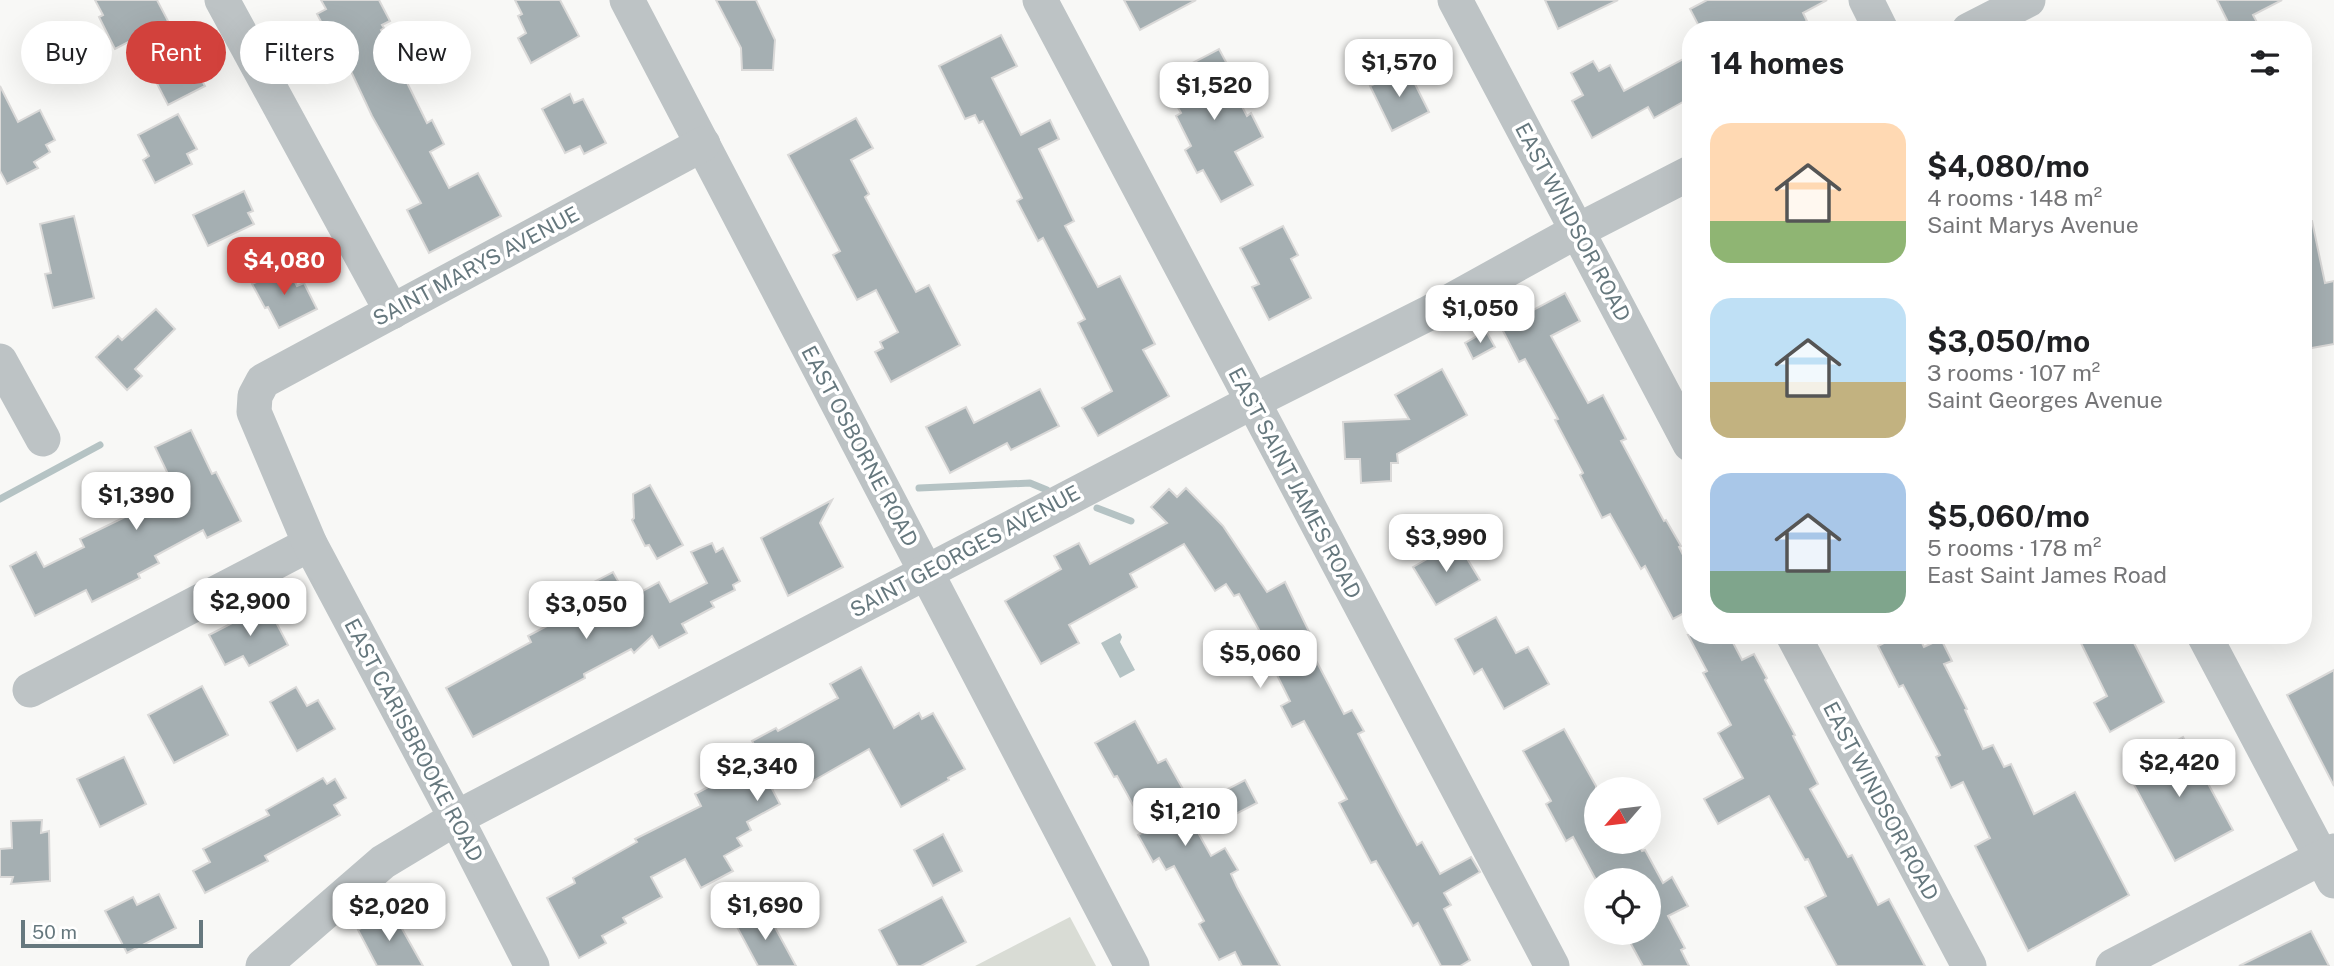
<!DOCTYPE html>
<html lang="en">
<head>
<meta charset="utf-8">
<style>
	body { margin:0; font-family:"Public Sans",sans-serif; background:#f2f2f2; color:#202124; height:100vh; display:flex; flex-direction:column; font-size:26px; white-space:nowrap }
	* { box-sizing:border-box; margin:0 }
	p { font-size:23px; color:#757577 }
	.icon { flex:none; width:38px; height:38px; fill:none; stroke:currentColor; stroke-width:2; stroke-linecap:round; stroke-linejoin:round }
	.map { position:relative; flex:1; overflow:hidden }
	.details { position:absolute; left:1682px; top:21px; width:630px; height:623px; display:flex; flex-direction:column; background:#fff; border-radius:28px; box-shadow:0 7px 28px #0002 }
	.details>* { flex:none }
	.top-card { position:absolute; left:21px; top:21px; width:665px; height:63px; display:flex; gap:14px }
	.needle { width:46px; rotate:242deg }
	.tools { position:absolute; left:1584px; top:777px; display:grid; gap:14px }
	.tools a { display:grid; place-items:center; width:77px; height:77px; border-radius:50%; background:#fff; box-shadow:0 7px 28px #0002; font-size:35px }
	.scale { position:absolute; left:21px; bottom:18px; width:182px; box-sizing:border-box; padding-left:7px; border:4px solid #66787e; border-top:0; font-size:19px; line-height:24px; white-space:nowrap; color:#66787e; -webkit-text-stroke:5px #fff; paint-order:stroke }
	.price { position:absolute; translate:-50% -60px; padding:0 16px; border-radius:14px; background:#fff; color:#222; font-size:23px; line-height:46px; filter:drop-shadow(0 2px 4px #0008) }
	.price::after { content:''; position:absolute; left:50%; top:42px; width:21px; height:16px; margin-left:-10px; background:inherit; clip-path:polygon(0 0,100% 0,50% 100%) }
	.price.selected { background:#d2413c; color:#fff }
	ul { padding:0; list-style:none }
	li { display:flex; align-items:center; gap:21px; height:175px; padding:0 28px }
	li span { display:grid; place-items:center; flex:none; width:196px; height:140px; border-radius:21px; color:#555 }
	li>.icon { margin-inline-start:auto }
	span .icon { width:84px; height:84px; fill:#fffc; stroke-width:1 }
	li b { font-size:30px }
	h2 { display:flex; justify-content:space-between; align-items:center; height:84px; padding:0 28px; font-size:30px }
	.tag { padding:0 24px; border-radius:32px; background:#fff; box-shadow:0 7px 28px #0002; font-size:24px; line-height:63px }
	.tag.selected { background:#d2413c; color:#fff }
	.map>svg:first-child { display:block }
	.green { fill:#d9dcd5 }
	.water { fill:#b5c3c4 }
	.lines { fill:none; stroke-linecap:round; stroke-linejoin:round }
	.stream { stroke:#b5c3c4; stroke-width:7 }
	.building { fill:#a5afb2; stroke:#dad9d8; stroke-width:2 }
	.minor { stroke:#bdc3c5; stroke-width:35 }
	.labels { text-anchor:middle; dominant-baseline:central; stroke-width:7; stroke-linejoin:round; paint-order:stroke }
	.street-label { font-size:21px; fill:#66787e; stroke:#fff }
</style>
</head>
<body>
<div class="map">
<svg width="2334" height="966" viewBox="0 0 2334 966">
	<rect width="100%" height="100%" fill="#f8f8f6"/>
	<!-- green -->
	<polygon class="green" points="1070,917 1096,966 975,966"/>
	<!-- water -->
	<polygon class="water" points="1120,633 1122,637 1120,642 1135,670 1120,678 1101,643"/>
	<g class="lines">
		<!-- stream -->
		<g class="stream">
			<polyline points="919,488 1030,483 1047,490"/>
			<polyline points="0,499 100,445"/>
			<polyline points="1097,508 1131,521"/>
		</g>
	</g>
	<!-- building -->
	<g class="building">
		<polygon points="95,0 157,0 168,21 156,28 180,75 195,67 205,86 168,105 134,39 115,49 99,17 103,15"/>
		<polygon points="321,0 379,0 390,21 382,25 384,28 381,30 427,123 432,120 444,144 430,152 449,188 478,173 501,216 429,253 407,210 421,203 372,116 334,35 329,37 317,14 326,9"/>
		<polygon points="515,0 560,0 579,36 531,63 518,38 526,33 518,16 522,14"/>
		<polygon points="716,0 756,0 775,40 773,70 742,70 741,48"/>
		<polygon points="1124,0 1196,0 1140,30"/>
		<polygon points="1545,0 1618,0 1558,29"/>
		<polygon points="1707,0 1827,0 1803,13 1807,21 1790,30 1701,30 1690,9"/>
		<polygon points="2217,0 2282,0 2253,15 2261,30 2232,30"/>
		<polygon points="1001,35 1017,66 992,78 1021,135 1050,120 1059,139 1039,149 1074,221 1065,226 1098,287 1120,276 1155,344 1143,350 1169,396 1098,436 1082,408 1112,391 1078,323 1085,319 1043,238 1038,241 1017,201 1022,198 983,121 979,123 975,115 965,119 939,66"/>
		<polygon points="1219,49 1235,79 1229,82 1247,116 1251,113 1263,137 1235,152 1253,185 1221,202 1203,170 1197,173 1185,150 1191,146 1176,116 1181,113 1162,79"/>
		<polygon points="1685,58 1690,68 1690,98 1654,118 1648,107 1592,138 1572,101 1583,95 1571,73 1593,61 1599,71 1610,65 1624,91"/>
		<polygon points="1407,68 1429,112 1392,131 1370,86"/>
		<polygon points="0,86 18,122 40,110 55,140 46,145 50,152 34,162 38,168 7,184 0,171"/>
		<polygon points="570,94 574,103 583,99 606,143 584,154 580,146 565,153 542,109"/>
		<polygon points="178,114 197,149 187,154 192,164 155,183 143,160 149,156 138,135"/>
		<polygon points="856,118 873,148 851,160 869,194 865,197 916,292 929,285 960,345 891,382 875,352 883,348 880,342 898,332 876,290 857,300 833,255 840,251 788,155"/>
		<polygon points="244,191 253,211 248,213 254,224 208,246 193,215"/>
		<polygon points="74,216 94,298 53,308 45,274 51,273 40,224"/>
		<polygon points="2303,221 2312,221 2325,283 2334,281 2334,344 2306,349 2303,333"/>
		<polygon points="1283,226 1298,255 1291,259 1311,298 1269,320 1252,287 1259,284 1240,248"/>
		<polygon points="287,267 297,286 304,283 317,309 279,328 268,307 265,308 252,284"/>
		<polygon points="1565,293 1580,321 1551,336 1588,403 1603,395 1626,439 1621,441 1664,521 1666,520 1681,546 1679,547 1690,569 1690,610 1673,619 1645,566 1641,569 1610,514 1602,518 1580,475 1583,473 1555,420 1558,419 1525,359 1519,362 1501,327"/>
		<polygon points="156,309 175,329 135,369 142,376 127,390 96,357 118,336 122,340"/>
		<polygon points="1486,331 1495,347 1473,359 1465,343"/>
		<polygon points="1442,369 1467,415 1397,454 1398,463 1391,463 1391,481 1361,483 1360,459 1345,459 1343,422 1409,419 1395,395"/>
		<polygon points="1040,389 1059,426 1011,450 1007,443 950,473 926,427 966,407 974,423"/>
		<polygon points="191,430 212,474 216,472 241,521 207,538 203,530 155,556 159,563 138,574 140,578 92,602 86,590 35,616 10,566 36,552 44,567 84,547 80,539 129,515 122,501 169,476 155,447"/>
		<polygon points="650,485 683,545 657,559 649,545 645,546 632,520 634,518 633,494"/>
		<polygon points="1186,488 1223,526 1267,592 1285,582 1315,644 1309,647 1344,714 1352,710 1364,731 1358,734 1399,812 1417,845 1422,842 1440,874 1471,857 1480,872 1444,893 1451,905 1444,909 1470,960 1460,966 1441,966 1418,923 1413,926 1376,861 1371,863 1339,803 1347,799 1304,721 1292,727 1281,706 1290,701 1259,639 1263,637 1239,594 1234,596 1226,584 1215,591 1184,544 1130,574 1137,587 1069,625 1079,643 1041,664 1005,601 1061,569 1054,556 1079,543 1090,564 1167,523 1151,507 1169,489 1177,497"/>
		<polygon points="832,500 820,523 843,567 788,596 761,538"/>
		<polygon points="1457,542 1480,580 1436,605 1413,567"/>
		<polygon points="712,543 716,552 723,548 740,581 733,585 735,590 711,602 714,607 682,624 687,633 659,648 652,636 634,653 631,649 584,674 585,678 473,737 446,688 531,642 528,636 560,619 552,604 613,572 628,599 659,582 670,602 707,583 691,552"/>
		<polygon points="267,605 288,645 249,666 243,656 225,665 209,635"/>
		<polygon points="1496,617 1516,653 1528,647 1549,684 1504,709 1482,669 1474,674 1455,639"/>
		<polygon points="1688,635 1729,635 1742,660 1754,654 1767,678 1765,680 1795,735 1793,736 1818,784 1810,789 1848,857 1852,855 1878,905 1889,899 1925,966 1837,966 1805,907 1826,896 1808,859 1805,860 1769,796 1718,824 1704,799 1743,778 1718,733 1731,725 1703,673 1707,671"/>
		<polygon points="1899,635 1918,635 1924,647 1941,639 1952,661 1944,664 1967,709 1965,710 1983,749 1993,745 2004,767 2011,764 2034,814 2075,792 2129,895 2028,951 1975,846 1990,838 1963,782 1951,788 1936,757 1940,755 1903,685 1899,687 1878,646"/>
		<polygon points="2077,635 2130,635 2164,702 2110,732 2094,703 2107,696"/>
		<polygon points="861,667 894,728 919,713 922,719 933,713 965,769 948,778 949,780 901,807 869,749 813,781 807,770 772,789 780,804 747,822 751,830 737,838 742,846 724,856 733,871 701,888 685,859 651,877 662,897 623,918 626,923 602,936 606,943 579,958 547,898 575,883 573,878 637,842 635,839 701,806 695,794 729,776 725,769 758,751 752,741 776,728 778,731 838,698 830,684"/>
		<polygon points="2334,670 2334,786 2287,695"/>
		<polygon points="202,686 228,735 174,763 148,715"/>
		<polygon points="296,687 307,706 318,700 335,729 297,751 270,702"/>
		<polygon points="1135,721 1158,763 1166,759 1188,798 1181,802 1211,856 1225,848 1238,870 1231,874 1237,887 1280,966 1242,966 1235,952 1219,960 1199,924 1204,921 1174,866 1166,870 1159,858 1153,862 1138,835 1147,830 1117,776 1114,777 1095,743"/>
		<polygon points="1564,729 1596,786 1596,842 1638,842 1642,851 1645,850 1663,883 1672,877 1688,906 1668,916 1685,948 1681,950 1689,966 1643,966 1625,933 1648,933 1648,880 1597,880 1596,879 1596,880 1573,837 1566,841 1546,804 1551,801 1523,751"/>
		<polygon points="2183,737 2233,830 2175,861 2125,768"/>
		<polygon points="124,757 146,804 100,827 77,779"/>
		<polygon points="323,778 327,784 335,779 346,798 334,805 340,815 265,856 268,861 205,893 193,871 210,862 203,849 269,815 266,810"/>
		<polygon points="1245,780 1257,803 1232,816 1220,793"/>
		<polygon points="42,820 41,833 49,831 50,881 11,884 13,877 0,877 0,849 12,848 11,821"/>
		<polygon points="943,834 962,871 933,886 914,850"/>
		<polygon points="159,894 176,928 127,953 105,911 133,897 137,905"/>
		<polygon points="942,897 966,942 921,966 898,966 879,930"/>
		<polygon points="392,911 423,966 377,966 358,930"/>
		<polygon points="766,911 796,966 758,966 737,927"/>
		<polygon points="2311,931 2329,966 2239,966"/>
	</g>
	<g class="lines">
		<!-- minor -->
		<g class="minor">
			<polyline points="222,0 392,312"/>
			<polyline points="627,0 1132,966"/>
			<polyline points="1040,0 1552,966"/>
			<polyline points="1455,0 1690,444"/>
			<polyline points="1866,0 1881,30"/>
			<polyline points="1969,30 2028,0"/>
			<polyline points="0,361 43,439"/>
			<polyline points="1793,635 1969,966"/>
			<polyline points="2204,635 2334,881"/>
			<polyline points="30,690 310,544"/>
			<polyline points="263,966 383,862 456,818 1252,402 1427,314 1577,231 1690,173"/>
			<polyline points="532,966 456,818 310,544 254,412 255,396 263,381 703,144"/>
			<polyline points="2113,966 2334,851"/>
		</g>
	</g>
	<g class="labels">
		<!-- street labels -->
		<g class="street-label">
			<text transform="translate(1573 222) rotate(62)">EAST WINDSOR ROAD</text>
			<text transform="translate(476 266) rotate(-28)">SAINT MARYS AVENUE</text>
			<text transform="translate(860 446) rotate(62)">EAST OSBORNE ROAD</text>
			<text transform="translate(1295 483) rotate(62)">EAST SAINT JAMES ROAD</text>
			<text transform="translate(965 551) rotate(-28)">SAINT GEORGES AVENUE</text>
			<text transform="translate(414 740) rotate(62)">EAST CARISBROOKE ROAD</text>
			<text transform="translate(1881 801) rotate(62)">EAST WINDSOR ROAD</text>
		</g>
	</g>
</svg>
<div class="tools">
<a><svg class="needle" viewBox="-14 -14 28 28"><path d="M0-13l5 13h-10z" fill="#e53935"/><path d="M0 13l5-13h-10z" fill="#757577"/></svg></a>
<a><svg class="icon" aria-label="locate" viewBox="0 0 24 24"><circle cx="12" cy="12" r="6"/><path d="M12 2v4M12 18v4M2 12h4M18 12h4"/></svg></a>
</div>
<div class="scale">50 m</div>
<b class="price" style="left:1399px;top:99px">$1,570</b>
<b class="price" style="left:1214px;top:122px">$1,520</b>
<b class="price selected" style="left:284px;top:297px">$4,080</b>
<b class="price" style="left:1480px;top:345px">$1,050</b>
<b class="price" style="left:136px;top:532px">$1,390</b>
<b class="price" style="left:1446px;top:574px">$3,990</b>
<b class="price" style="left:250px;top:638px">$2,900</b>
<b class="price" style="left:586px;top:641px">$3,050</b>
<b class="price" style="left:1260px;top:690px">$5,060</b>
<b class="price" style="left:2179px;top:799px">$2,420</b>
<b class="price" style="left:757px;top:803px">$2,340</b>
<b class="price" style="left:1185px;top:848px">$1,210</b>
<b class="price" style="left:765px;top:942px">$1,690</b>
<b class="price" style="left:389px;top:943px">$2,020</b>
<div class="top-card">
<a class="tag">Buy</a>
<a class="tag selected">Rent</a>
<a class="tag">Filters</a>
<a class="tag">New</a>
</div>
<section class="details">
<h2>14 homes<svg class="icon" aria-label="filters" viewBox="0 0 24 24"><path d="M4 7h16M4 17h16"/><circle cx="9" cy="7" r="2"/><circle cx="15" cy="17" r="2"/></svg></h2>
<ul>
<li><span style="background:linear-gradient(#ffd9b3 70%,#8fb573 0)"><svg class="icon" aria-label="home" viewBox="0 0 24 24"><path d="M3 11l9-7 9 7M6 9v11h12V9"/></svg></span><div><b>$4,080/mo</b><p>4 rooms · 148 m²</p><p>Saint Marys Avenue</p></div></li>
<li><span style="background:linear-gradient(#bfe0f5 60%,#c2b280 0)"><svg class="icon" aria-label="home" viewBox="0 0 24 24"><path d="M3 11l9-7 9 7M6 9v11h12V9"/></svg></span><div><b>$3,050/mo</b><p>3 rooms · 107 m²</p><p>Saint Georges Avenue</p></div></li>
<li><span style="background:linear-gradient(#a9c7e8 70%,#7fa58c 0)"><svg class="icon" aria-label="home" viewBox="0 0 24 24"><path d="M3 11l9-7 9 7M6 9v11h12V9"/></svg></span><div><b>$5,060/mo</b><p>5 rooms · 178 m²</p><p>East Saint James Road</p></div></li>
</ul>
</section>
</div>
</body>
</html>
